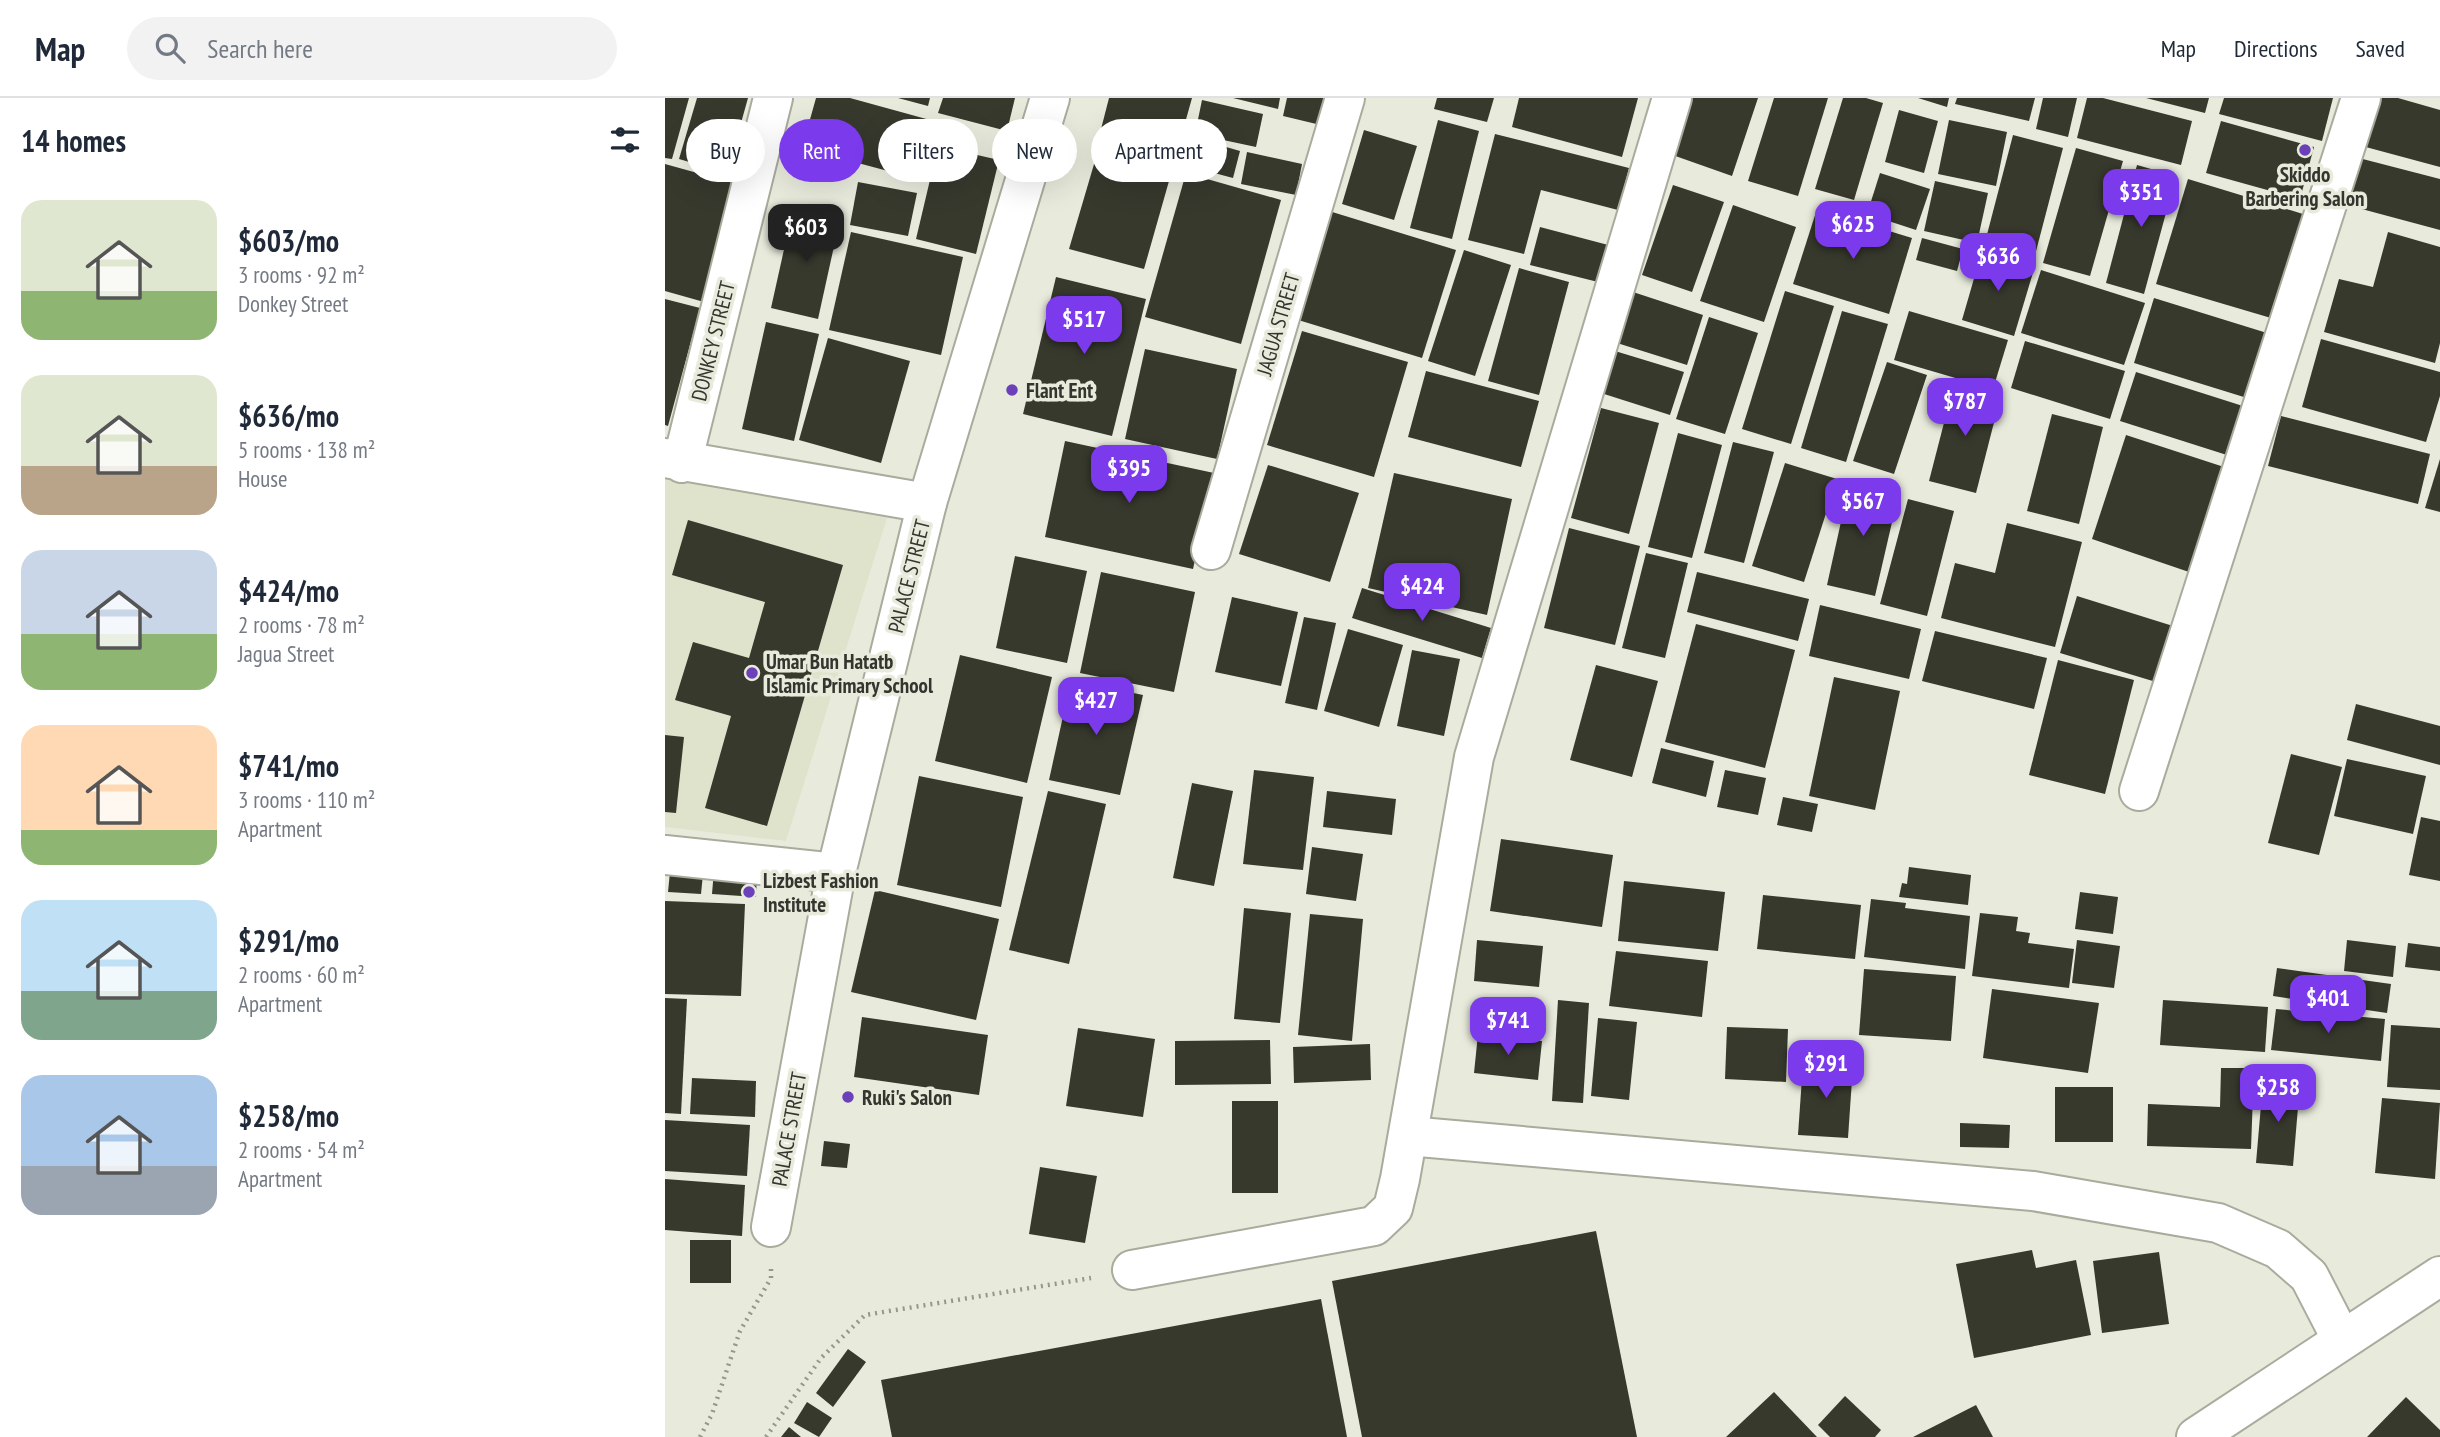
<!DOCTYPE html>
<html lang="en">
<head>
<meta charset="utf-8">
<style>
	body { margin:0; font-family:"PT Sans Narrow",sans-serif; background:#f2f2f3; color:#1f2937; height:100vh; display:flex; flex-direction:column; font-size:26px; white-space:nowrap }
	* { box-sizing:border-box; margin:0 }
	p { font-size:23px; color:#747a83 }
	.icon { flex:none; width:38px; height:38px; fill:none; stroke:currentColor; stroke-width:2; stroke-linecap:round; stroke-linejoin:round }
	.map { position:relative; flex:1; overflow:hidden }
	.details { display:flex; flex-direction:column; background:#fff; width:665px }
	.details>* { flex:none }
	.guide { position:absolute; left:21px; top:21px; width:665px; height:63px; display:flex; gap:14px }
	.price { position:absolute; translate:-50% -60px; padding:0 16px; border-radius:14px; background:#7c3aed; color:#fff; font-size:23px; line-height:46px; filter:drop-shadow(0 2px 4px #0008) }
	.price::after { content:''; position:absolute; left:50%; top:42px; width:21px; height:16px; margin-left:-10px; background:inherit; clip-path:polygon(0 0,100% 0,50% 100%) }
	.price.current { background:#222; color:#fff }
	ul { padding:0; list-style:none }
	li { display:flex; align-items:center; gap:21px; height:175px; padding:0 21px }
	li span { display:grid; place-items:center; flex:none; width:196px; height:140px; border-radius:21px; color:#555 }
	li>.icon { margin-inline-start:auto }
	span .icon { width:84px; height:84px; fill:#fffc; stroke-width:1 }
	li b { font-size:30px }
	h2 { display:flex; justify-content:space-between; align-items:center; height:84px; padding:0 21px; font-size:30px }
	.pill { padding:0 24px; border-radius:32px; background:#fff; box-shadow:0 7px 28px #0002; font-size:24px; line-height:63px }
	.pill.current { background:#7c3aed; color:#fff }
	header { display:flex; align-items:center; gap:42px; box-sizing:border-box; height:98px; padding:0 35px; background:#fff; border-bottom:2px solid #e0e1e3 }
	header strong { font-size:33px }
	nav { display:flex; gap:38px; margin-inline-start:auto; font-size:24px }
	.search { width:490px; height:63px; background:#f2f2f3; display:flex; align-items:center; gap:18px; box-sizing:border-box; padding:0 24px; border-radius:38px; color:#747a83; font-size:26px }
	main { display:flex; flex:1; min-height:0 }
	.map>svg:first-child { display:block }
	.built { fill:#dfe3cc }
	.building { fill:#37392d }
	.lines { fill:none; stroke-linecap:round; stroke-linejoin:round }
	.minor-casing { stroke:#a9ab9d; stroke-width:42 }
	.path { stroke:#95978c; stroke-width:4.5; stroke-dasharray:2 5; stroke-linecap:butt }
	.minor { stroke:#fff; stroke-width:38 }
	.poi-dot { fill:#6b40b8; stroke:#e8ebdc; stroke-width:2.5 }
	.labels { text-anchor:middle; dominant-baseline:central; stroke-width:7; stroke-linejoin:round; paint-order:stroke }
	.poi-label { font-size:21px; font-weight:bold; fill:#34352f; stroke:#e8ebdc; text-anchor:start }
	.street-label { font-size:21px; fill:#34352f; stroke:#e8ebdc }
</style>
</head>
<body>
<header>
<strong>Map</strong>
<div class="search"><svg class="icon" aria-label="search" viewBox="0 0 24 24"><circle cx="10" cy="10" r="6"/><path d="M15 15l6 6"/></svg>Search here</div>
<nav><a>Map</a><a>Directions</a><a>Saved</a></nav>
</header>
<main>
<section class="details">
<h2>14 homes<svg class="icon" aria-label="filters" viewBox="0 0 24 24"><path d="M4 7h16M4 17h16"/><circle cx="9" cy="7" r="2"/><circle cx="15" cy="17" r="2"/></svg></h2>
<ul>
<li><span style="background:linear-gradient(#dfe7d0 65%,#8fb573 0)"><svg class="icon" aria-label="home" viewBox="0 0 24 24"><path d="M3 11l9-7 9 7M6 9v11h12V9"/></svg></span><div><b>$603/mo</b><p>3 rooms · 92 m²</p><p>Donkey Street</p></div></li>
<li><span style="background:linear-gradient(#dfe7d0 65%,#b9a48a 0)"><svg class="icon" aria-label="home" viewBox="0 0 24 24"><path d="M3 11l9-7 9 7M6 9v11h12V9"/></svg></span><div><b>$636/mo</b><p>5 rooms · 138 m²</p><p>House</p></div></li>
<li><span style="background:linear-gradient(#c9d6e8 60%,#8fb573 0)"><svg class="icon" aria-label="home" viewBox="0 0 24 24"><path d="M3 11l9-7 9 7M6 9v11h12V9"/></svg></span><div><b>$424/mo</b><p>2 rooms · 78 m²</p><p>Jagua Street</p></div></li>
<li><span style="background:linear-gradient(#ffd9b3 75%,#8fb573 0)"><svg class="icon" aria-label="home" viewBox="0 0 24 24"><path d="M3 11l9-7 9 7M6 9v11h12V9"/></svg></span><div><b>$741/mo</b><p>3 rooms · 110 m²</p><p>Apartment</p></div></li>
<li><span style="background:linear-gradient(#bfe0f5 65%,#7fa58c 0)"><svg class="icon" aria-label="home" viewBox="0 0 24 24"><path d="M3 11l9-7 9 7M6 9v11h12V9"/></svg></span><div><b>$291/mo</b><p>2 rooms · 60 m²</p><p>Apartment</p></div></li>
<li><span style="background:linear-gradient(#a9c7e8 65%,#9aa5b1 0)"><svg class="icon" aria-label="home" viewBox="0 0 24 24"><path d="M3 11l9-7 9 7M6 9v11h12V9"/></svg></span><div><b>$258/mo</b><p>2 rooms · 54 m²</p><p>Apartment</p></div></li>
</ul>
</section>
<div class="map">
<svg width="1775" height="1339" viewBox="0 0 1775 1339">
	<rect width="100%" height="100%" fill="#e8ebdc"/>
	<!-- built -->
	<polygon class="built" points="0,379 222,420 121,743 0,729"/>
	<!-- building -->
	<g class="building">
		<polygon points="0,0 24,0 7,61 0,60"/>
		<polygon points="32,0 83,0 62,75 14,61"/>
		<polygon points="151,0 185,0 265,22 249,80 137,50"/>
		<polygon points="233,0 265,0 263,8"/>
		<polygon points="278,0 350,0 342,33 273,15"/>
		<polygon points="444,0 527,0 511,57 435,35"/>
		<polygon points="568,0 615,0 613,11"/>
		<polygon points="622,0 671,0 664,29 618,18"/>
		<polygon points="772,0 829,0 822,24 769,11"/>
		<polygon points="854,0 973,0 957,59 847,29"/>
		<polygon points="1017,0 1093,0 1067,78 999,54"/>
		<polygon points="1109,0 1163,0 1133,98 1083,83"/>
		<polygon points="1178,0 1201,0 1218,5 1189,102 1150,91"/>
		<polygon points="1253,0 1284,0 1282,9"/>
		<polygon points="1292,0 1370,0 1364,23 1290,6"/>
		<polygon points="1378,0 1412,0 1403,39 1371,31"/>
		<polygon points="1422,0 1438,0 1527,23 1516,67 1412,40"/>
		<polygon points="1481,0 1544,0 1540,15"/>
		<polygon points="1559,0 1668,0 1657,43 1554,16"/>
		<polygon points="1711,0 1733,0 1775,12 1775,69 1697,48"/>
		<polygon points="537,2 598,16 591,49 530,36"/>
		<polygon points="1234,12 1273,23 1259,75 1220,64"/>
		<polygon points="773,22 814,33 787,141 745,130"/>
		<polygon points="1284,22 1342,34 1331,88 1273,76"/>
		<polygon points="1556,23 1649,49 1635,101 1541,75"/>
		<polygon points="699,32 752,48 729,122 677,106"/>
		<polygon points="830,36 964,70 953,112 876,92 859,156 803,142"/>
		<polygon points="1348,37 1398,50 1369,161 1319,148"/>
		<polygon points="530,40 575,53 568,80 523,68"/>
		<polygon points="273,48 334,62 311,156 251,141"/>
		<polygon points="1411,50 1458,63 1425,178 1378,165"/>
		<polygon points="582,54 637,66 631,97 576,86"/>
		<polygon points="432,56 506,76 479,171 404,151"/>
		<polygon points="1690,59 1775,81 1775,132 1678,106"/>
		<polygon points="0,66 72,86 39,204 0,193"/>
		<polygon points="1472,67 1511,78 1479,196 1441,185"/>
		<polygon points="521,75 616,102 576,246 480,219"/>
		<polygon points="1215,75 1265,91 1251,132 1202,116"/>
		<polygon points="1523,81 1638,116 1606,220 1491,186"/>
		<polygon points="1270,83 1323,95 1312,145 1259,133"/>
		<polygon points="193,84 252,95 243,138 185,127"/>
		<polygon points="1008,87 1059,104 1027,194 977,177"/>
		<polygon points="1068,107 1131,129 1099,224 1035,203"/>
		<polygon points="128,111 175,121 153,221 106,210"/>
		<polygon points="1152,111 1247,140 1224,216 1128,186"/>
		<polygon points="664,113 791,152 757,260 630,221"/>
		<polygon points="875,129 947,148 937,185 865,167"/>
		<polygon points="186,134 298,159 276,257 164,232"/>
		<polygon points="1723,134 1775,149 1775,245 1770,265 1659,234 1674,181 1708,189"/>
		<polygon points="1257,140 1298,151 1292,173 1251,162"/>
		<polygon points="799,152 846,167 810,278 763,263"/>
		<polygon points="1317,153 1370,168 1349,238 1297,222"/>
		<polygon points="854,170 904,184 874,297 823,283"/>
		<polygon points="1376,172 1480,205 1459,267 1356,235"/>
		<polygon points="391,179 481,201 447,338 358,316"/>
		<polygon points="1120,193 1169,208 1126,346 1077,331"/>
		<polygon points="968,194 1038,217 1022,267 952,245"/>
		<polygon points="1489,200 1602,235 1582,300 1469,265"/>
		<polygon points="0,201 35,210 3,328 0,327"/>
		<polygon points="1177,213 1223,226 1181,364 1136,350"/>
		<polygon points="1244,213 1343,242 1328,291 1229,262"/>
		<polygon points="1044,219 1093,235 1060,336 1011,321"/>
		<polygon points="101,224 154,236 129,343 77,331"/>
		<polygon points="637,233 743,264 709,379 602,347"/>
		<polygon points="163,240 245,263 216,365 134,342"/>
		<polygon points="1656,241 1775,274 1775,298 1761,344 1637,309"/>
		<polygon points="1360,243 1460,273 1445,321 1346,290"/>
		<polygon points="480,251 572,271 552,361 460,341"/>
		<polygon points="950,253 1019,274 1005,317 936,295"/>
		<polygon points="1222,264 1262,277 1229,376 1188,363"/>
		<polygon points="761,273 874,303 856,369 743,339"/>
		<polygon points="1471,274 1581,309 1565,358 1455,323"/>
		<polygon points="1289,286 1336,297 1311,395 1264,383"/>
		<polygon points="936,310 994,325 964,436 906,420"/>
		<polygon points="1387,316 1438,329 1414,426 1362,413"/>
		<polygon points="1616,318 1765,356 1753,406 1603,368"/>
		<polygon points="1013,335 1057,347 1027,460 983,449"/>
		<polygon points="1461,337 1559,369 1524,474 1427,441"/>
		<polygon points="400,343 549,375 528,471 380,439"/>
		<polygon points="1068,344 1109,354 1079,465 1039,455"/>
		<polygon points="1775,361 1775,414 1760,410"/>
		<polygon points="1120,365 1172,381 1139,484 1087,468"/>
		<polygon points="603,367 694,395 665,484 574,456"/>
		<polygon points="729,375 847,401 822,517 703,490"/>
		<polygon points="1185,383 1234,394 1210,498 1162,487"/>
		<polygon points="1243,401 1289,413 1262,518 1215,506"/>
		<polygon points="23,422 178,467 102,728 40,710 66,618 10,602 28,544 84,560 100,504 7,477"/>
		<polygon points="1342,425 1417,444 1390,549 1276,520 1290,465 1330,475"/>
		<polygon points="904,430 975,448 950,547 879,530"/>
		<polygon points="981,455 1023,465 1000,560 957,550"/>
		<polygon points="350,458 422,473 402,565 331,550"/>
		<polygon points="436,474 530,494 509,594 415,575"/>
		<polygon points="1032,474 1144,501 1133,543 1022,514"/>
		<polygon points="697,490 826,530 817,560 687,520"/>
		<polygon points="1412,498 1508,528 1491,584 1395,555"/>
		<polygon points="567,499 633,514 616,588 550,574"/>
		<polygon points="1155,507 1256,531 1244,581 1144,558"/>
		<polygon points="639,519 671,525 652,612 620,605"/>
		<polygon points="1031,526 1130,552 1100,670 1000,644"/>
		<polygon points="683,531 738,547 714,629 659,613"/>
		<polygon points="1270,533 1382,560 1369,611 1257,583"/>
		<polygon points="747,552 795,561 779,638 732,628"/>
		<polygon points="295,557 387,579 362,685 270,663"/>
		<polygon points="1393,562 1469,582 1440,696 1364,677"/>
		<polygon points="931,567 993,583 967,679 905,662"/>
		<polygon points="1169,579 1235,593 1210,712 1144,698"/>
		<polygon points="406,582 478,597 455,697 384,682"/>
		<polygon points="1691,606 1775,628 1775,667 1682,642"/>
		<polygon points="0,637 19,639 11,715 0,714"/>
		<polygon points="996,650 1049,663 1041,699 987,685"/>
		<polygon points="1626,656 1677,669 1654,757 1603,745"/>
		<polygon points="1682,661 1761,678 1748,736 1669,718"/>
		<polygon points="589,672 649,679 638,772 578,766"/>
		<polygon points="1060,672 1101,680 1093,717 1052,709"/>
		<polygon points="254,678 358,699 336,809 232,787"/>
		<polygon points="527,685 568,693 549,788 508,780"/>
		<polygon points="383,693 441,706 404,866 344,852"/>
		<polygon points="662,693 731,701 727,737 658,729"/>
		<polygon points="1118,699 1153,706 1147,734 1112,727"/>
		<polygon points="1756,719 1775,723 1775,783 1744,777"/>
		<polygon points="836,741 948,757 937,829 825,813"/>
		<polygon points="647,749 698,756 691,803 641,796"/>
		<polygon points="1244,769 1306,777 1303,807 1234,799 1237,785 1242,786"/>
		<polygon points="49,772 92,775 91,799 47,796"/>
		<polygon points="5,774 38,776 36,796 3,794"/>
		<polygon points="959,783 1060,794 1053,853 953,843"/>
		<polygon points="210,792 334,821 311,922 186,894"/>
		<polygon points="1415,794 1453,799 1448,836 1410,831"/>
		<polygon points="1098,797 1196,807 1190,861 1092,851"/>
		<polygon points="1206,801 1241,805 1240,810 1305,818 1300,871 1199,859"/>
		<polygon points="0,803 80,806 76,898 0,896"/>
		<polygon points="579,810 626,815 615,925 569,921"/>
		<polygon points="1315,815 1353,819 1351,833 1365,835 1363,845 1409,851 1404,890 1307,878"/>
		<polygon points="645,816 698,821 687,943 633,937"/>
		<polygon points="812,842 878,848 874,889 809,883"/>
		<polygon points="1412,842 1455,848 1449,890 1407,885"/>
		<polygon points="1682,842 1731,848 1728,879 1679,873"/>
		<polygon points="1743,845 1775,849 1775,873 1740,869"/>
		<polygon points="951,853 1043,863 1037,919 944,908"/>
		<polygon points="1612,870 1726,886 1722,915 1608,898"/>
		<polygon points="1199,871 1291,878 1286,943 1194,937"/>
		<polygon points="1327,891 1434,905 1423,975 1318,960"/>
		<polygon points="0,900 22,901 16,1016 0,1015"/>
		<polygon points="893,902 924,905 918,1005 887,1003"/>
		<polygon points="1498,902 1603,909 1600,954 1495,947"/>
		<polygon points="1611,911 1720,921 1716,963 1606,952"/>
		<polygon points="197,919 323,937 314,997 189,979"/>
		<polygon points="933,920 972,924 964,1002 926,998"/>
		<polygon points="1726,927 1775,930 1775,992 1722,989"/>
		<polygon points="1062,929 1123,931 1121,984 1060,981"/>
		<polygon points="413,930 490,941 478,1019 401,1008"/>
		<polygon points="813,936 877,943 873,982 809,975"/>
		<polygon points="605,942 606,986 510,987 510,943"/>
		<polygon points="705,946 706,982 629,985 628,949"/>
		<polygon points="1138,965 1188,967 1183,1040 1133,1037"/>
		<polygon points="1556,970 1589,970 1586,1051 1482,1048 1483,1006 1555,1009"/>
		<polygon points="27,980 91,983 90,1019 25,1016"/>
		<polygon points="1598,984 1635,986 1628,1068 1591,1065"/>
		<rect x="1390" y="989" width="58" height="55"/>
		<polygon points="1717,1000 1775,1005 1770,1081 1710,1075"/>
		<rect x="567" y="1003" width="46" height="92"/>
		<polygon points="0,1022 85,1027 82,1078 0,1073"/>
		<polygon points="1295,1025 1345,1027 1344,1050 1295,1049"/>
		<polygon points="159,1043 185,1046 182,1070 156,1068"/>
		<polygon points="375,1069 432,1078 420,1145 364,1136"/>
		<polygon points="0,1081 80,1087 77,1138 0,1132"/>
		<polygon points="931,1133 972,1339 697,1339 667,1183"/>
		<rect x="25" y="1142" width="41" height="43"/>
		<polygon points="1367,1152 1371,1170 1411,1162 1426,1237 1309,1260 1291,1166"/>
		<polygon points="1494,1154 1504,1226 1437,1235 1428,1163"/>
		<polygon points="656,1201 682,1339 227,1339 216,1282"/>
		<polygon points="183,1251 201,1264 168,1309 151,1295"/>
		<polygon points="1109,1294 1152,1339 1061,1339"/>
		<polygon points="1180,1298 1216,1332 1210,1339 1165,1339 1153,1327"/>
		<polygon points="1741,1299 1775,1332 1775,1339 1702,1339"/>
		<polygon points="142,1304 167,1320 154,1339 129,1325"/>
		<polygon points="1311,1307 1328,1339 1248,1339"/>
		<polygon points="124,1329 136,1339 116,1339"/>
	</g>
	<g class="lines">
		<defs>
			<g id="minor">
				<polyline points="0,360 262,405"/>
				<polyline points="17,365 108,0"/>
				<polyline points="546,452 680,0"/>
				<polyline points="1474,693 1696,0"/>
				<polyline points="0,757 171,775"/>
				<polyline points="743,1038 1368,1093 1553,1125 1613,1151 1644,1178 1677,1242"/>
				<polyline points="106,1129 171,775 262,405 385,0"/>
				<polyline points="467,1172 709,1128 728,1110 735,1081 809,659 1007,0"/>
				<polyline points="1531,1339 1775,1178"/>
			</g>
		</defs>
		<!-- minor casing -->
		<use href="#minor" class="minor-casing"/>
		<!-- path -->
		<g class="path">
			<polyline points="35,1339 47,1316 75,1233 106,1180 106,1170"/>
			<polyline points="101,1339 156,1260 200,1217 426,1180"/>
		</g>
		<!-- minor -->
		<use href="#minor" class="minor"/>
	</g>
	<!-- markers -->
	<g class="poi-dot">
		<circle cx="1640" cy="52" r="7"/>
		<circle cx="347" cy="292" r="7"/>
		<circle cx="87" cy="575" r="7"/>
		<circle cx="84" cy="794" r="7"/>
		<circle cx="183" cy="999" r="7"/>
	</g>
	<g class="labels">
		<!-- poi labels -->
		<g class="poi-label">
			<text x="1640" y="76" text-anchor="middle">Skiddo<tspan x="1640" dy="24">Barbering Salon</tspan></text>
			<text x="361" y="292">Flant Ent</text>
			<text x="101" y="563">Umar Bun Hatatb<tspan x="101" dy="24">Islamic Primary School</tspan></text>
			<text x="98" y="782">Lizbest Fashion<tspan x="98" dy="24">Institute</tspan></text>
			<text x="197" y="999">Ruki's Salon</text>
		</g>
		<!-- street labels -->
		<g class="street-label">
			<text transform="translate(613 226) rotate(-74)">JAGUA STREET</text>
			<text transform="translate(48 243) rotate(-76)">DONKEY STREET</text>
			<text transform="translate(244 478) rotate(-76)">PALACE STREET</text>
			<text transform="translate(124 1031) rotate(-80)">PALACE STREET</text>
		</g>
	</g>
</svg>
<b class="price" style="left:1476px;top:131px">$351</b>
<b class="price" style="left:1188px;top:163px">$625</b>
<b class="price current" style="left:141px;top:166px">$603</b>
<b class="price" style="left:1333px;top:195px">$636</b>
<b class="price" style="left:419px;top:258px">$517</b>
<b class="price" style="left:1300px;top:340px">$787</b>
<b class="price" style="left:464px;top:407px">$395</b>
<b class="price" style="left:1198px;top:440px">$567</b>
<b class="price" style="left:757px;top:525px">$424</b>
<b class="price" style="left:431px;top:639px">$427</b>
<b class="price" style="left:1663px;top:937px">$401</b>
<b class="price" style="left:843px;top:959px">$741</b>
<b class="price" style="left:1161px;top:1002px">$291</b>
<b class="price" style="left:1613px;top:1026px">$258</b>
<div class="guide">
<a class="pill">Buy</a>
<a class="pill current">Rent</a>
<a class="pill">Filters</a>
<a class="pill">New</a>
<a class="pill">Apartment</a>
</div>
</div>
</main>
</body>
</html>
